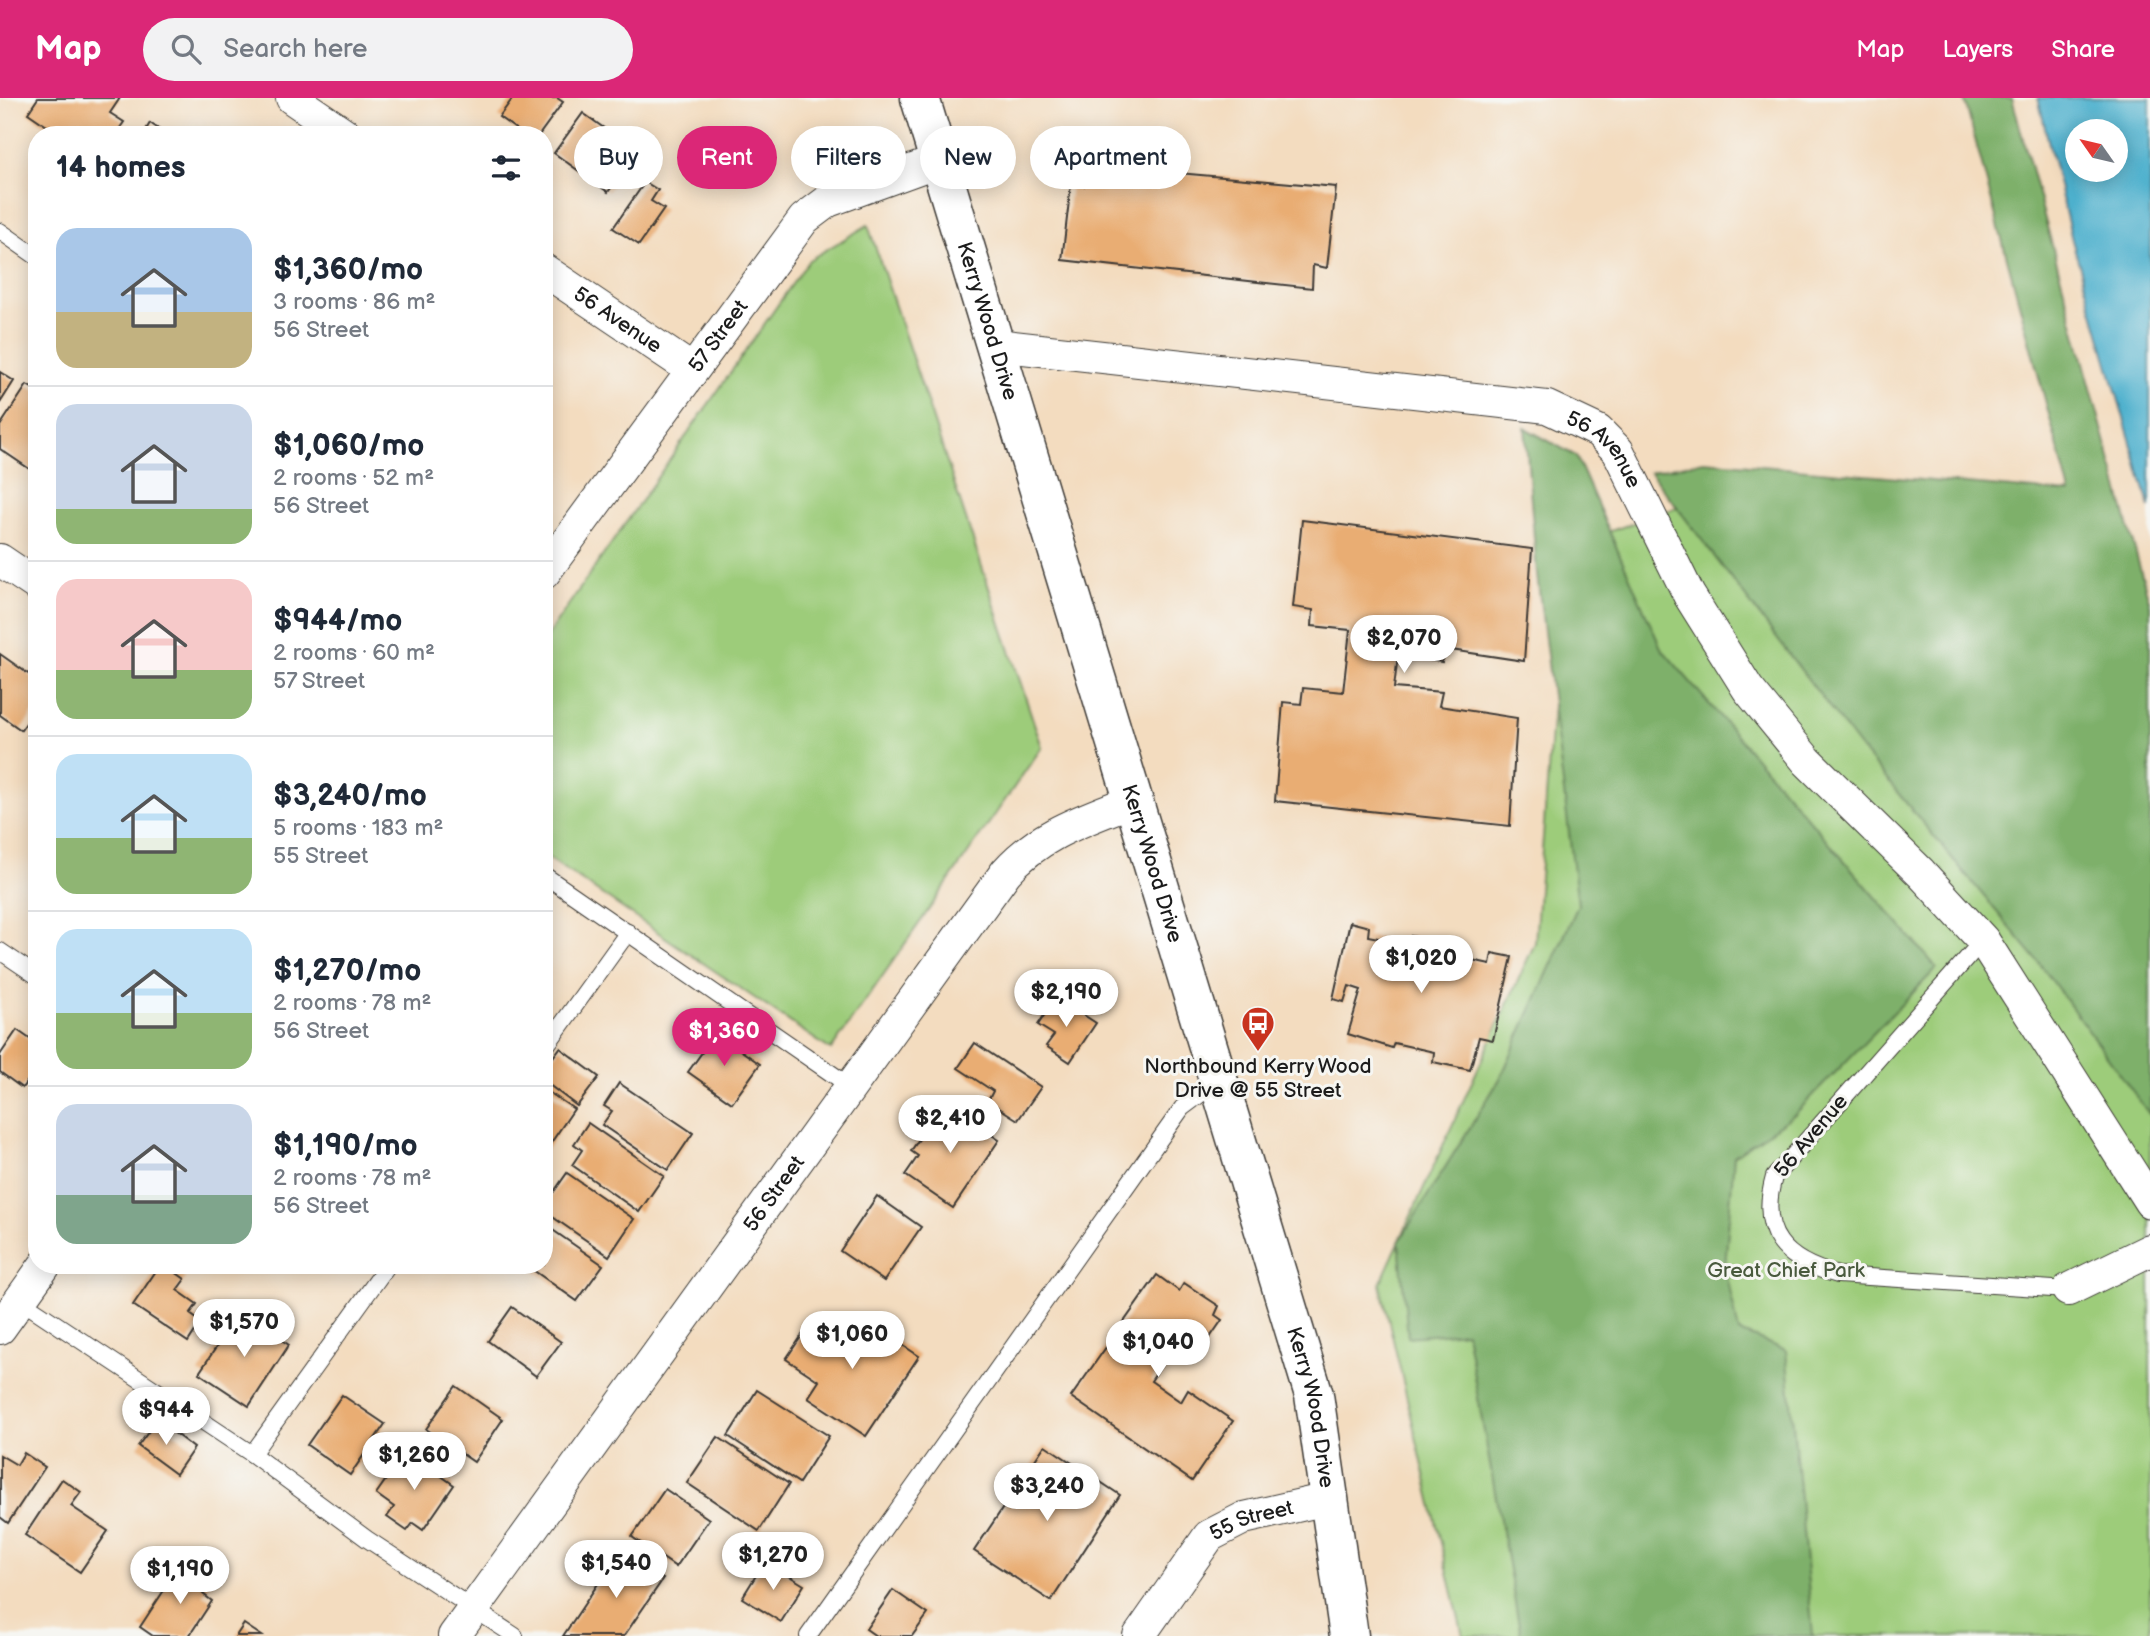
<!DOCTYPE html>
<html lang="en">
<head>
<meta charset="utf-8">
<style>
	body { margin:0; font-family:"Balsamiq Sans",sans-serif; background:#f2f2f3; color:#1f2937; height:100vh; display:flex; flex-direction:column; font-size:26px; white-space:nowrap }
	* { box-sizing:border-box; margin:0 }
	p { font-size:23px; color:#747a83 }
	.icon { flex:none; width:38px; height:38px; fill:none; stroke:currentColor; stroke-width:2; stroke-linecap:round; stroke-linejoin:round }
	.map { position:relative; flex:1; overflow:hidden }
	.side { position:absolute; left:28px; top:28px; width:525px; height:1148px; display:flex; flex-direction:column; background:#fff; border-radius:28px; box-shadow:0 4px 18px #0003 }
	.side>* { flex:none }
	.top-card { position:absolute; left:574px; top:28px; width:665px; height:63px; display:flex; gap:14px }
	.needle { width:46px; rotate:304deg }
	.fabs { position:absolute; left:2065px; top:21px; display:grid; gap:14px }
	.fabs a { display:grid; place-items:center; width:63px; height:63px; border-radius:50%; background:#fff; box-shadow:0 4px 18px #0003; font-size:35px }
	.price { position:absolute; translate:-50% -60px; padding:0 16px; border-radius:24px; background:#fff; color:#222; font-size:23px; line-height:46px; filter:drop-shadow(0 2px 4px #0008) }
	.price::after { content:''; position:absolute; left:50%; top:42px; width:21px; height:16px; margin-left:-10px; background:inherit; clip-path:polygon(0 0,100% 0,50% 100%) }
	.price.active { background:#db2777; color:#fff }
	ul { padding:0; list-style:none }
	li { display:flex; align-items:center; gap:21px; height:175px; padding:0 28px }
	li+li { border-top:2px solid #e0e1e3 }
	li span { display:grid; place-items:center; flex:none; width:196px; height:140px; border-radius:21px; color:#555 }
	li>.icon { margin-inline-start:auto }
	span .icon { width:84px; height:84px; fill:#fffc; stroke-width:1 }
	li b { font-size:30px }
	h2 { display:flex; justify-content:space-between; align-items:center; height:84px; padding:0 28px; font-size:30px }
	.pill { padding:0 24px; border-radius:32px; background:#fff; box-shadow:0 4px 18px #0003; font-size:24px; line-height:63px }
	.pill.active { background:#db2777; color:#fff }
	header { display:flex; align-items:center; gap:42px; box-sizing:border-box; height:98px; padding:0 35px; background:#db2777; color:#fff }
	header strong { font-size:33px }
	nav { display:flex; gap:38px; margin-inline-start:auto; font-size:24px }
	.search { width:490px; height:63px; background:#f2f2f3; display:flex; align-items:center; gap:18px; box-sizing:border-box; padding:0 24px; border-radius:38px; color:#747a83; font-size:26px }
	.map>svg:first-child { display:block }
	.green { fill:#9dcc7a; stroke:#5c744b; stroke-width:2 }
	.forest { fill:#7eb06a; stroke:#4d6643; stroke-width:2 }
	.water { fill:#4eb0cd; stroke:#356674; stroke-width:2; fill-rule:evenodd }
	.building { fill:#e9ad73 }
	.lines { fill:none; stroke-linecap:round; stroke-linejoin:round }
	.service-casing { stroke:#3c3934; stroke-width:18 }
	.minor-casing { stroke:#3c3934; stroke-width:34 }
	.tertiary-casing { stroke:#3c3934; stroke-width:41 }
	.service { stroke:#fff; stroke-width:16 }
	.minor { stroke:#fff; stroke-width:32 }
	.tertiary { stroke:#fff; stroke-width:38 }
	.labels { text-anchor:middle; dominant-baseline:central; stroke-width:6; stroke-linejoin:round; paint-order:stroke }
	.street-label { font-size:21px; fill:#1c1c1c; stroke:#f6f6f2 }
	.poi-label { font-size:21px; fill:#1c1c1c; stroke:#f6f6f2 }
	.park-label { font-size:21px; fill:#495a3d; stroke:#f6f6f2 }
</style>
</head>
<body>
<header>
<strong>Map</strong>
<div class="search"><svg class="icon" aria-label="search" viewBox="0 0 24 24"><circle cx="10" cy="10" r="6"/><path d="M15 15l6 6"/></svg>Search here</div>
<nav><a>Map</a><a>Layers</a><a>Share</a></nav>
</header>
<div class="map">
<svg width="2150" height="1538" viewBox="0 0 2150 1538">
	<rect width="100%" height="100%" fill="#f6f6f2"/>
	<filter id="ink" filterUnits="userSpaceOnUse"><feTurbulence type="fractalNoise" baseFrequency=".0143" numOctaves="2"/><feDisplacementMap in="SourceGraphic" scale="14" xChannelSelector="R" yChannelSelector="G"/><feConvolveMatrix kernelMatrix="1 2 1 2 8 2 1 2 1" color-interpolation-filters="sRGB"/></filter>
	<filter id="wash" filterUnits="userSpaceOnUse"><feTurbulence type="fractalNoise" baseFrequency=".00686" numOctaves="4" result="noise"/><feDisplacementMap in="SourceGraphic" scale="28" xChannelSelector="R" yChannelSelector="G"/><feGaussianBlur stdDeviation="1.57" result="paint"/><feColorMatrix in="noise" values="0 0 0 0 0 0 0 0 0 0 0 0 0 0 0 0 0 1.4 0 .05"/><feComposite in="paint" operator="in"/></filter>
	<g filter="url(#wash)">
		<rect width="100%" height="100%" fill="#f3dcbf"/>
		<!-- green -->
		<g class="green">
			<polygon points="868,127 1042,649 831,952 544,757 544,542 809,162"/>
			<polygon points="1727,392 2150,594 2150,1538 1463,1538 1380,1186 1535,845 1565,449"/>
		</g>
		<!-- forest -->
		<g class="forest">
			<polygon points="1964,0 2012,0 2150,507 2150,1017 2037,862 1862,652 1650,374 1704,363 2070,395"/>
			<polygon points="1525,330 1576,358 1661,550 1937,870 1795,1016 1734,1058 1725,1169 1739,1234 1786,1252 1813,1538 1521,1538 1466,1234 1408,1239 1399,1144 1501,979 1578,807 1537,477"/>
		</g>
		<!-- water -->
		<path class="water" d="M2038,0H2150V410L2072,142ZM2077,33H2116V72H2077Z"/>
		<g id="blocks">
			<!-- building -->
			<g class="building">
				<polygon points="38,0 120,0 110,15 124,24 115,37 60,37 28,15"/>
				<polygon points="513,0 557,0 563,4 539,37 524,37 499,19"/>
				<polygon points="583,15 637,54 608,94 554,55"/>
				<polygon points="150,25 167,37 143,37"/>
				<polygon points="1087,67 1336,89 1327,170 1313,167 1312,190 1062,162 1071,86 1084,88"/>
				<polygon points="645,84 658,92 651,103 664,111 639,147 613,130"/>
				<polygon points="0,274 14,283 0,305"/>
				<polygon points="27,287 37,293 37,376 0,351 0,328"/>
				<polygon points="1302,422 1532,451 1524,563 1444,551 1442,564 1398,557 1394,590 1442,594 1439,608 1517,620 1510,728 1275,703 1283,604 1301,606 1303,590 1343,594 1350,532 1312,528 1313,512 1293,509"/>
				<polygon points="0,556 37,582 37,610 21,632 0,617"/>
				<polygon points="1350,824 1369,829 1368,838 1409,846 1411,838 1451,847 1449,857 1490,866 1492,855 1512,859 1493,942 1479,939 1470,972 1433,964 1434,954 1394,945 1392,950 1348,936 1361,892 1349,888 1344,904 1333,901"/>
				<polygon points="1056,899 1096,925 1070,964 1046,948 1054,937 1038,927"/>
				<polygon points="17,932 37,946 37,970 22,990 0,974 0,957"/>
				<polygon points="716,935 760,966 732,1005 688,974"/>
				<polygon points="975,945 1041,989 1018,1022 988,1003 993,993 958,970"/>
				<polygon points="560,950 599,979 577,1008 544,983 544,971"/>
				<polygon points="619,985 693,1035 668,1072 602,1027 612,1013 604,1008"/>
				<polygon points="544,991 574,1011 544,1055"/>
				<polygon points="944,1004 999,1042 953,1110 905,1077 918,1058 911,1053"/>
				<polygon points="588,1025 664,1078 639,1114 572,1067 582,1052 574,1046"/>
				<polygon points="567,1075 634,1121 609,1158 544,1113 544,1108"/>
				<polygon points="877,1098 921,1129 884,1183 840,1153"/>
				<polygon points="544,1126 603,1167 577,1203 526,1167 544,1167"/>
				<polygon points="160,1167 165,1167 185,1181 177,1192 197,1206 190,1216 201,1224 188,1244 133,1207"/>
				<polygon points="1157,1177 1179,1193 1184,1185 1219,1208 1215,1217 1222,1222 1198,1257 1189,1252 1184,1259 1172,1252 1151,1283 1181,1304 1188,1292 1233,1323 1192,1383 1071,1299"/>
				<polygon points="512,1209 561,1244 536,1278 488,1243"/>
				<polygon points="240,1214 289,1247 249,1308 199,1275"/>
				<polygon points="815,1218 853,1242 866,1223 919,1258 866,1338 808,1300 819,1283 786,1261"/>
				<polygon points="456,1288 503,1321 474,1364 426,1331"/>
				<polygon points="757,1292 829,1338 799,1385 728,1338"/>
				<polygon points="342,1297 385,1326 350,1377 307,1347"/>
				<polygon points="157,1322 194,1350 176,1376 138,1348"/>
				<polygon points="718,1339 789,1386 759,1433 687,1385"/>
				<polygon points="1045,1347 1120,1397 1051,1503 974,1453"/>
				<polygon points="406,1353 454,1387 423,1432 413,1425 407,1433 387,1419 394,1409 376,1396"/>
				<polygon points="24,1355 45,1369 8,1425 0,1419 0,1357 17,1367"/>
				<polygon points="62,1381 81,1394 71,1408 108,1433 80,1474 25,1437"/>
				<polygon points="665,1391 709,1421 676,1469 632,1439"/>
				<polygon points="620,1453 663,1481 624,1538 563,1538"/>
				<polygon points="765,1463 804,1487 781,1524 742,1500"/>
				<polygon points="196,1467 215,1479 203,1496 212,1503 189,1538 153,1538 140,1529 174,1477 185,1484"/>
				<polygon points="893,1492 928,1516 912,1538 876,1538 866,1531"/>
				<polygon points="244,1526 262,1538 236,1538"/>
			</g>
		</g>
	</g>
	<g filter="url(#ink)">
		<use href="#blocks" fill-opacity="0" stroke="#3c3934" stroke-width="2"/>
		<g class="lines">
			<defs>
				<g id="service">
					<polyline points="0,133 37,159"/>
					<polyline points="544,777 851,989"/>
					<path d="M1983,842L1774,1079C1758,1135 1784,1163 1838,1177L2068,1192"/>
					<polyline points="0,853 37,878"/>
					<polyline points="544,951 628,834"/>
					<polyline points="20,1202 252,1356 367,1441 515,1538"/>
					<polyline points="252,1356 388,1167"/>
					<polyline points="808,1538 1182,1010 1218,983"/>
				</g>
				<g id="minor">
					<polyline points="292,0 346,37"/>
					<path id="s1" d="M544,172L691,271"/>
					<path id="s2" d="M996,247L1547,309L1598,333L1618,353L1689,497L1748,591L1807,663L1921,775L1983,842L2150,1104"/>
					<polyline points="0,462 37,487"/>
					<path id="s3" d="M544,475L804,121L828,103L938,63"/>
					<polyline points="2068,1192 2150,1152"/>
					<polyline points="0,1230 45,1167"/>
					<path id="s4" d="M454,1538L1006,774C1040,735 1087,721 1134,702"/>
					<path id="s5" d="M1139,1538L1209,1438L1244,1420L1332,1400"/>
				</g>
				<g id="tertiary">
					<path id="s6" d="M920,0L1314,1297L1349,1538"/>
				</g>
			</defs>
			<!-- service casing -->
			<use href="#service" class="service-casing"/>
			<!-- minor casing -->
			<use href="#minor" class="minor-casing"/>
			<!-- tertiary casing -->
			<use href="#tertiary" class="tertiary-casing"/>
			<!-- service -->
			<use href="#service" class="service"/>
			<!-- minor -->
			<use href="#minor" class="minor"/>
			<!-- tertiary -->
			<use href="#tertiary" class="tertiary"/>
		</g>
	</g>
	<!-- icons -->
	<defs>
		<symbol id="bus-pin" viewBox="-11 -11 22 30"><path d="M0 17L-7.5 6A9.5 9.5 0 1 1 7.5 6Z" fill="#c8321e" stroke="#f6f6f2"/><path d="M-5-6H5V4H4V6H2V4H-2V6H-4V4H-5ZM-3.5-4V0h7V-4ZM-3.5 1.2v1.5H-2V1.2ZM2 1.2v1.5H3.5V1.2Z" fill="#fff"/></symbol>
	</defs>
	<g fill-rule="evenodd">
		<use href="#bus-pin" x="1239" y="906" width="38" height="52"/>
	</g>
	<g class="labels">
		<!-- street labels -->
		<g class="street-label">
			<text stroke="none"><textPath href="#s1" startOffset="89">56 Avenue</textPath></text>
			<text stroke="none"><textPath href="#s6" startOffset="233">Kerry Wood Drive</textPath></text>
			<text stroke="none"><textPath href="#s3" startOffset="294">57 Street</textPath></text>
			<text stroke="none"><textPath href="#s2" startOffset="628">56 Avenue</textPath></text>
			<text stroke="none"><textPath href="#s6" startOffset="800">Kerry Wood Drive</textPath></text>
			<text transform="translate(1811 1038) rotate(-50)">56 Avenue</text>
			<text stroke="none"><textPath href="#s4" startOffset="546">56 Street</textPath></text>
			<text stroke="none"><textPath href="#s6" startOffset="1367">Kerry Wood Drive</textPath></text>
			<text stroke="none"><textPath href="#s5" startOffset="168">55 Street</textPath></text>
		</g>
		<!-- poi labels -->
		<g class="poi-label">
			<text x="1258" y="968">Northbound Kerry Wood<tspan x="1258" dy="24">Drive @ 55 Street</tspan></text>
		</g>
		<!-- park labels -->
		<g class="park-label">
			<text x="1786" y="1172">Great Chief Park</text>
		</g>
	</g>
</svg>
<div class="fabs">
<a><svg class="needle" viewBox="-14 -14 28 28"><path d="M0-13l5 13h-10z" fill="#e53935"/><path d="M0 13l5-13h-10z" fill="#747a83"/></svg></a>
</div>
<b class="price" style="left:1404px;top:577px">$2,070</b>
<b class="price" style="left:1421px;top:897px">$1,020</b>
<b class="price" style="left:1066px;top:931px">$2,190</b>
<b class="price active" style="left:724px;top:970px">$1,360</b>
<b class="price" style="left:950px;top:1057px">$2,410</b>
<b class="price" style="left:244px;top:1261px">$1,570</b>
<b class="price" style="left:852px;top:1273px">$1,060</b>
<b class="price" style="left:1158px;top:1281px">$1,040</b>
<b class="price" style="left:166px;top:1349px">$944</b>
<b class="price" style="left:414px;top:1394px">$1,260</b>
<b class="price" style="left:1047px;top:1425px">$3,240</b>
<b class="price" style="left:773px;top:1494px">$1,270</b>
<b class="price" style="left:616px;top:1502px">$1,540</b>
<b class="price" style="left:180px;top:1508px">$1,190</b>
<div class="top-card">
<a class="pill">Buy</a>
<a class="pill active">Rent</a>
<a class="pill">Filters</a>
<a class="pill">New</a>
<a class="pill">Apartment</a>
</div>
<section class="side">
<h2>14 homes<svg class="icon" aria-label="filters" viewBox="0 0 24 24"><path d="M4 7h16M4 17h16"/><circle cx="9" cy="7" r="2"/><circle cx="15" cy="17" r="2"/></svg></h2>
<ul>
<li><span style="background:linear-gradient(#a9c7e8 60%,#c2b280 0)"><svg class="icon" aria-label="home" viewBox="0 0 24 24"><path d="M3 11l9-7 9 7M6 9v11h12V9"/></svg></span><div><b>$1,360/mo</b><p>3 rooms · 86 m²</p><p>56 Street</p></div></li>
<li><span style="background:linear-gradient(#c9d6e8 75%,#8fb573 0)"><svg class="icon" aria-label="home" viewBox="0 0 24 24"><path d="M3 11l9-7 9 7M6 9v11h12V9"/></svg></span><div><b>$1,060/mo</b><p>2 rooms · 52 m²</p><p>56 Street</p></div></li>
<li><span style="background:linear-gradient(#f6c9c9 65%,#8fb573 0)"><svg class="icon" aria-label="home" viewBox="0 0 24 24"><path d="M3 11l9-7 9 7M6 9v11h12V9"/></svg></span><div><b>$944/mo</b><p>2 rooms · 60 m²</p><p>57 Street</p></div></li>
<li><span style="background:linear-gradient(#bfe0f5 60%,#8fb573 0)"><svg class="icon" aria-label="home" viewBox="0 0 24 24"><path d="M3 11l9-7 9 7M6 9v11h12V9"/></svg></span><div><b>$3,240/mo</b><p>5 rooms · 183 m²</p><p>55 Street</p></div></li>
<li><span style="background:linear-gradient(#bfe0f5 60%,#8fb573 0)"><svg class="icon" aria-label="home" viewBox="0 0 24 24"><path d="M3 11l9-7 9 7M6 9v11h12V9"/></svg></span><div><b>$1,270/mo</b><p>2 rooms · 78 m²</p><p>56 Street</p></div></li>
<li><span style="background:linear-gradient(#c9d6e8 65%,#7fa58c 0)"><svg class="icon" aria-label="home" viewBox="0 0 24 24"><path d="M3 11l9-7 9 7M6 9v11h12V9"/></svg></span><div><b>$1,190/mo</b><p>2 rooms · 78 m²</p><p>56 Street</p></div></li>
</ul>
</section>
</div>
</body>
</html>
